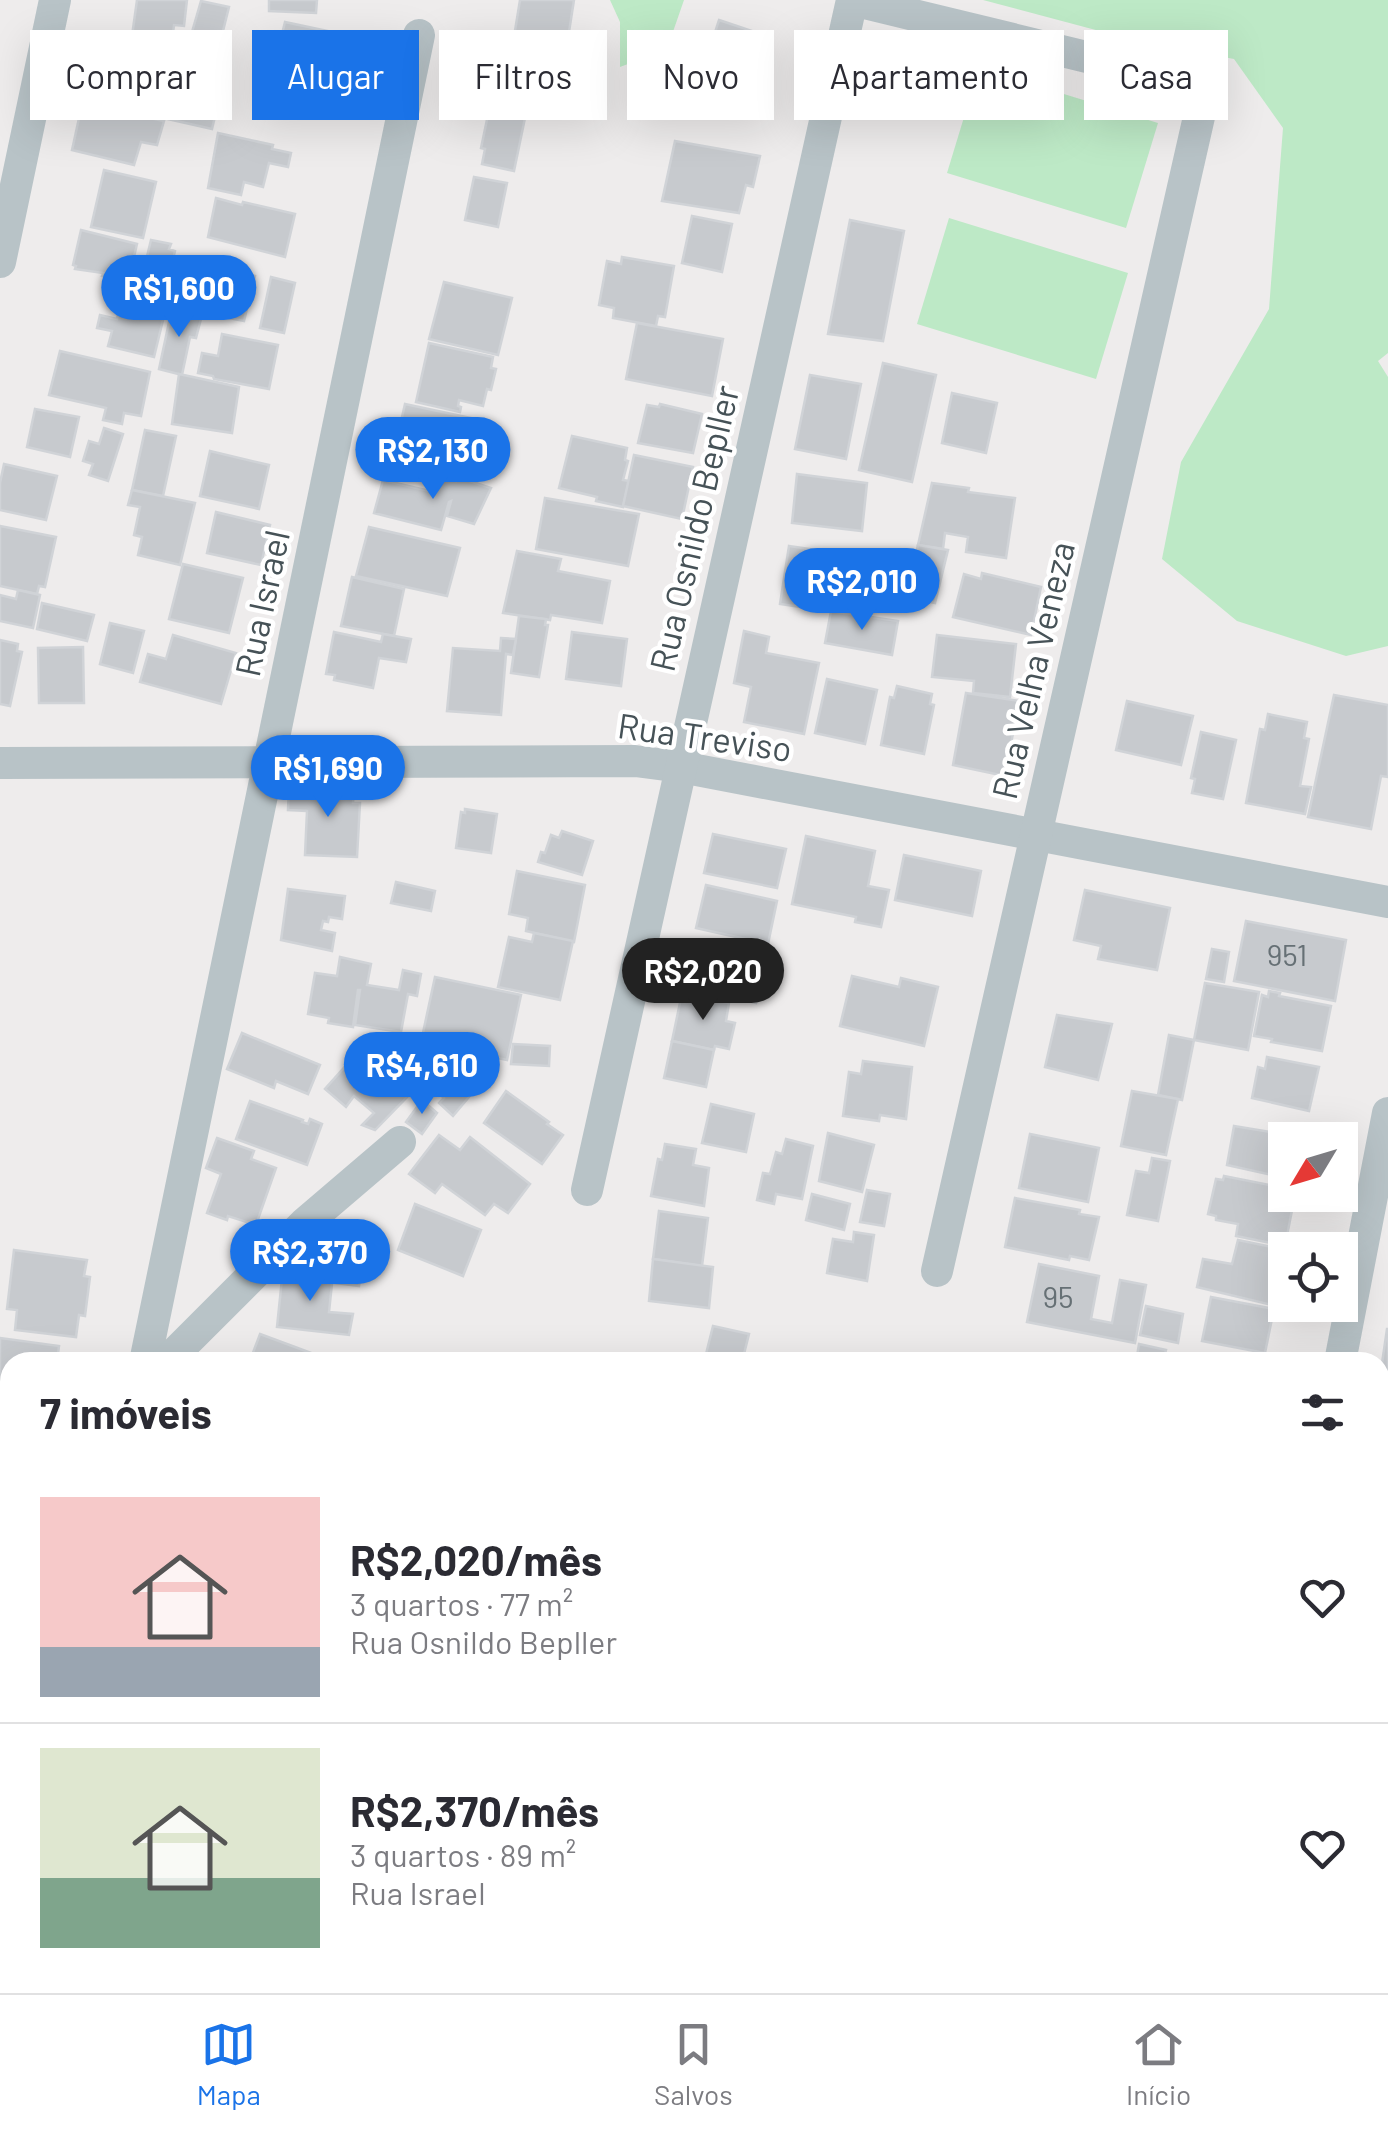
<!DOCTYPE html>
<html lang="pt">
<head>
<meta charset="utf-8">
<style>
	body { margin:0; font-family:Barlow,sans-serif; background:#f2f2f3; color:#2b2b33; height:100vh; display:flex; flex-direction:column; font-size:38px; white-space:nowrap }
	* { box-sizing:border-box; margin:0 }
	p { font-size:32px; color:#7c7c81 }
	.icon { flex:none; width:55px; height:55px; fill:none; stroke:currentColor; stroke-width:2; stroke-linecap:round; stroke-linejoin:round }
	.map { position:relative; flex:1; overflow:hidden }
	.details { position:absolute; left:0px; top:1352px; width:1390px; height:642px; display:flex; flex-direction:column; background:#fff; border-radius:30px 30px 0 0; box-shadow:0 10px 40px #0002 }
	.details>* { flex:none }
	.guide { position:absolute; left:30px; top:30px; width:1330px; height:90px; display:flex; gap:20px }
	.needle { width:65px; rotate:232deg }
	.fabs { position:absolute; left:1268px; top:1122px; display:grid; gap:20px }
	.fabs a { display:grid; place-items:center; width:90px; height:90px; border-radius:0px; background:#fff; box-shadow:0 10px 40px #0002; font-size:50px }
	.price { position:absolute; translate:-50% -85px; padding:0 22px; border-radius:35px; background:#1a73e8; color:#fff; font-size:32px; line-height:65px; filter:drop-shadow(0 2px 5px #0008) }
	.price::after { content:''; position:absolute; left:50%; top:60px; width:30px; height:22px; margin-left:-15px; background:inherit; clip-path:polygon(0 0,100% 0,50% 100%) }
	.price.on { background:#222; color:#fff }
	ul { padding:0; list-style:none }
	li { display:flex; align-items:center; gap:30px; height:250px; padding:0 40px }
	li+li { border-top:2px solid #e1e1e2 }
	li span { display:grid; place-items:center; flex:none; width:280px; height:200px; border-radius:0px; color:#555 }
	li>.icon { margin-inline-start:auto }
	span .icon { width:120px; height:120px; fill:#fffc; stroke-width:1 }
	li b { font-size:42px }
	h2 { display:flex; justify-content:space-between; align-items:center; height:120px; padding:0 40px; font-size:42px }
	.pill { padding:0 35px; border-radius:0px; background:#fff; box-shadow:0 10px 40px #0002; font-size:35px; line-height:90px }
	.pill.on { background:#1a73e8; color:#fff }
	.tabs { display:flex; justify-content:space-around; align-items:center; height:140px; border-top:2px solid #e1e1e2; background:#fff; font-size:28px; color:#7c7c81 }
	.tabs a { display:grid; justify-items:center; gap:5px }
	.tabs .on { color:#1a73e8 }
	.map>svg:first-child { display:block }
	.green { fill:#bde9c6 }
	.building { fill:#c7cace; stroke:#d0d3d7; stroke-width:2.5 }
	.lines { fill:none; stroke-linecap:round; stroke-linejoin:round }
	.minor { stroke:#b8c3c7; stroke-width:32 }
	.labels { text-anchor:middle; dominant-baseline:central; stroke-width:9; stroke-linejoin:round; paint-order:stroke }
	.number-label { font-size:30px; fill:#667075 }
	.street-label { font-size:35px; fill:#465257; stroke:#fff }
</style>
</head>
<body>
<div class="map">
<svg width="1388" height="1993" viewBox="0 0 1388 1993">
	<rect width="100%" height="100%" fill="#eeecec"/>
	<!-- green -->
	<g class="green">
		<polygon points="610,0 684,0 667,49 620,67 620,22"/>
		<polygon points="983,0 1388,0 1388,353 1378,361 1388,377 1388,646 1346,656 1237,621 1162,559 1181,462 1269,309 1283,128 1234,59 1137,41"/>
		<polygon points="979,68 1158,123 1126,228 947,173"/>
		<polygon points="949,218 1128,273 1096,379 917,324"/>
	</g>
	<!-- building -->
	<g class="building">
		<polygon points="137,0 187,0 184,26 174,25 172,41 132,36"/>
		<polygon points="269,0 317,0 316,13 269,11"/>
		<polygon points="520,0 574,0 566,51 513,43"/>
		<polygon points="201,1 229,7 219,47 200,43 201,34 192,32"/>
		<polygon points="719,20 770,37 754,85 732,78 728,90 704,83 708,70 703,69"/>
		<polygon points="285,22 351,36 337,93 271,78"/>
		<polygon points="475,42 561,64 550,110 534,106 533,109 463,93"/>
		<polygon points="179,61 226,70 212,129 150,115 156,87 172,91"/>
		<polygon points="83,100 146,114 145,117 164,121 157,145 141,142 134,165 72,150"/>
		<polygon points="489,110 525,118 514,171 482,164 485,149 481,148"/>
		<polygon points="218,133 273,145 272,149 291,153 288,167 269,163 263,187 244,182 241,195 208,188"/>
		<polygon points="675,141 760,156 753,187 746,185 739,213 662,201"/>
		<polygon points="104,170 156,182 143,238 91,227"/>
		<polygon points="474,177 507,183 498,227 465,220"/>
		<polygon points="216,198 242,205 243,202 295,214 285,257 208,237"/>
		<polygon points="692,216 732,224 722,272 682,263"/>
		<polygon points="850,220 904,231 883,341 828,334"/>
		<polygon points="81,230 137,244 130,274 119,271 114,278 102,276 103,273 75,269 76,266 73,265"/>
		<polygon points="151,240 171,244 169,249 175,251 173,259 169,258 162,285 153,283 150,295 125,289 129,274 142,277"/>
		<polygon points="622,257 674,266 665,317 658,316 656,326 613,318 614,308 599,305 607,261 621,264"/>
		<polygon points="210,266 255,276 244,321 209,314 213,293 205,291"/>
		<polygon points="271,277 295,283 284,333 260,328"/>
		<polygon points="444,282 512,298 498,355 429,339"/>
		<polygon points="120,305 164,316 154,357 108,346 112,331 97,328 100,315 117,319"/>
		<polygon points="172,308 202,315 196,338 190,337 182,375 159,369"/>
		<polygon points="637,323 723,339 712,396 626,379"/>
		<polygon points="222,334 278,345 269,389 214,379 213,376 198,373 202,353 218,356"/>
		<polygon points="429,343 493,357 491,368 496,369 491,390 487,389 483,406 459,400 458,406 461,407 460,412 416,402"/>
		<polygon points="60,351 150,372 141,416 124,413 122,424 103,420 106,408 49,395"/>
		<polygon points="883,363 936,375 912,482 859,470"/>
		<polygon points="179,374 239,387 232,433 172,424"/>
		<polygon points="810,375 861,384 846,459 795,449"/>
		<polygon points="952,393 997,403 986,453 942,443"/>
		<polygon points="405,404 480,420 467,478 392,460"/>
		<polygon points="660,404 702,414 693,453 638,443 647,405 659,407"/>
		<polygon points="35,409 79,417 70,457 27,447"/>
		<polygon points="104,428 123,434 108,481 89,475 93,464 83,461 89,441 99,444"/>
		<polygon points="145,430 176,436 163,496 132,490"/>
		<polygon points="572,436 627,448 625,460 628,461 623,480 629,481 623,507 596,501 597,497 559,488"/>
		<polygon points="210,451 269,465 259,509 200,496"/>
		<polygon points="634,455 693,467 682,519 623,506"/>
		<polygon points="4,464 57,476 46,520 0,510 0,483"/>
		<polygon points="797,474 867,483 862,531 792,523"/>
		<polygon points="439,475 456,481 458,477 491,488 474,524 447,516 451,501 449,502 441,530 374,513 383,480 434,492"/>
		<polygon points="932,483 969,488 968,492 1015,498 1006,558 966,552 968,537 945,533 943,549 918,545"/>
		<polygon points="132,490 195,503 180,565 138,555 142,537 134,535 140,507 128,505"/>
		<polygon points="545,498 639,514 628,566 536,549"/>
		<polygon points="216,512 270,525 261,565 207,553"/>
		<polygon points="0,526 56,537 45,587 39,586 37,594 0,586"/>
		<polygon points="369,527 460,548 447,596 356,576"/>
		<polygon points="918,545 948,550 935,603 906,597"/>
		<polygon points="789,546 844,554 837,599 822,597 821,610 780,604"/>
		<polygon points="517,551 561,559 558,571 610,581 602,623 551,615 550,620 503,613"/>
		<polygon points="183,564 243,578 229,633 169,619"/>
		<polygon points="982,573 1041,587 1031,635 953,617 964,574 981,579"/>
		<polygon points="352,577 404,589 394,636 341,626"/>
		<polygon points="18,590 40,595 33,628 0,621 0,595 16,599"/>
		<polygon points="42,603 94,615 87,641 37,629"/>
		<polygon points="831,611 898,621 892,655 825,643"/>
		<polygon points="519,616 546,619 545,625 548,625 539,677 511,673"/>
		<polygon points="110,623 144,631 133,673 100,664"/>
		<polygon points="744,631 769,637 766,653 819,663 804,734 744,722 751,687 734,683"/>
		<polygon points="334,632 381,642 383,634 411,639 406,662 379,658 373,688 334,680 335,675 326,674"/>
		<polygon points="572,632 627,639 621,686 566,679"/>
		<polygon points="173,635 236,653 221,704 140,682 148,654 166,659"/>
		<polygon points="937,635 1016,644 1010,697 973,693 974,681 932,677"/>
		<polygon points="501,638 516,639 513,655 506,654 501,715 447,711 453,648 500,651"/>
		<polygon points="0,640 18,644 17,651 22,652 10,706 0,704"/>
		<polygon points="83,647 84,703 39,703 38,648"/>
		<polygon points="827,679 877,690 865,744 815,733"/>
		<polygon points="897,686 932,694 930,704 934,705 924,754 881,745 890,697 894,698"/>
		<polygon points="966,693 1019,701 1005,776 953,765"/>
		<polygon points="1334,695 1388,705 1388,777 1381,776 1371,829 1308,817"/>
		<polygon points="1127,701 1193,716 1181,765 1116,750"/>
		<polygon points="1268,714 1307,722 1304,738 1309,739 1300,786 1311,787 1305,814 1246,803 1260,729 1265,730"/>
		<polygon points="1201,732 1236,740 1223,799 1192,793 1195,779 1191,778"/>
		<polygon points="289,786 354,790 353,803 360,803 357,857 305,855 307,811 288,810"/>
		<polygon points="465,809 497,814 491,853 456,848 461,812 465,813"/>
		<polygon points="562,831 593,841 582,875 538,862 541,852 545,853 551,835 559,838"/>
		<polygon points="713,834 786,849 777,888 704,873"/>
		<polygon points="806,836 875,851 868,886 889,890 881,927 855,922 856,917 792,904"/>
		<polygon points="904,855 981,871 972,916 895,900"/>
		<polygon points="517,871 585,885 574,942 526,931 528,918 509,914"/>
		<polygon points="396,882 435,891 431,911 391,903"/>
		<polygon points="706,885 777,901 768,944 696,928"/>
		<polygon points="288,889 345,896 342,919 329,917 328,922 323,921 321,930 335,933 332,951 281,940"/>
		<polygon points="1085,890 1170,908 1157,970 1098,959 1101,946 1074,940"/>
		<polygon points="1246,921 1346,940 1335,1001 1234,981"/>
		<polygon points="534,933 573,941 560,1000 498,987 509,937 532,942"/>
		<polygon points="693,943 766,960 756,1003 683,986"/>
		<polygon points="1212,949 1229,952 1224,982 1206,979"/>
		<polygon points="340,957 371,964 367,985 399,990 403,970 421,974 417,996 408,994 401,1032 355,1025 360,990 358,990 353,1027 328,1023 329,1018 308,1014 315,973 337,976"/>
		<polygon points="852,976 899,987 901,978 938,987 924,1046 840,1026"/>
		<polygon points="435,977 521,995 507,1060 421,1042"/>
		<polygon points="1205,983 1259,992 1248,1050 1194,1040"/>
		<polygon points="1269,991 1280,993 1279,996 1331,1006 1322,1051 1271,1042 1272,1039 1254,1036 1262,995 1268,997"/>
		<polygon points="682,993 729,1003 726,1021 735,1023 729,1049 715,1046 714,1050 672,1041"/>
		<polygon points="1057,1015 1112,1024 1098,1080 1045,1067"/>
		<polygon points="242,1033 320,1065 308,1094 276,1081 274,1088 227,1069"/>
		<polygon points="1169,1035 1194,1040 1182,1100 1158,1095"/>
		<polygon points="672,1041 714,1050 706,1087 664,1078"/>
		<polygon points="429,1043 489,1056 490,1062 429,1058"/>
		<polygon points="513,1044 550,1046 549,1066 511,1064"/>
		<polygon points="358,1052 372,1064 380,1055 391,1064 396,1059 403,1065 399,1070 403,1074 395,1083 409,1095 375,1130 362,1125 374,1113 354,1096 346,1107 325,1089"/>
		<polygon points="1267,1057 1319,1067 1309,1111 1252,1098 1258,1067 1265,1069"/>
		<polygon points="442,1059 476,1061 489,1073 453,1116 439,1103 444,1098 423,1080"/>
		<polygon points="863,1061 912,1067 906,1119 880,1115 879,1121 843,1116 849,1072 861,1074"/>
		<polygon points="506,1091 549,1122 547,1124 563,1135 542,1164 484,1123"/>
		<polygon points="1132,1091 1178,1099 1166,1155 1121,1146"/>
		<polygon points="422,1100 437,1113 422,1134 406,1122"/>
		<polygon points="250,1101 303,1120 302,1122 308,1124 310,1119 322,1124 307,1165 236,1139"/>
		<polygon points="711,1104 754,1114 746,1152 702,1143"/>
		<polygon points="1234,1126 1318,1140 1285,1140 1285,1178 1227,1165"/>
		<polygon points="828,1133 874,1145 862,1192 819,1181"/>
		<polygon points="1030,1134 1099,1148 1088,1202 1019,1188"/>
		<polygon points="439,1135 460,1150 470,1137 530,1184 508,1213 494,1204 485,1215 442,1184 435,1193 409,1174"/>
		<polygon points="217,1138 254,1151 251,1159 276,1168 256,1225 228,1216 227,1220 207,1213 221,1174 206,1168"/>
		<polygon points="786,1139 813,1146 802,1199 776,1194 774,1204 757,1200 763,1173 770,1174 776,1152 782,1154"/>
		<polygon points="665,1144 696,1149 693,1165 709,1168 704,1206 651,1196 658,1159 662,1160"/>
		<polygon points="1152,1158 1170,1161 1158,1221 1127,1215 1136,1171 1149,1173"/>
		<polygon points="1224,1176 1285,1188 1285,1195 1295,1195 1285,1246 1236,1236 1238,1224 1216,1220 1216,1216 1208,1214 1216,1179 1223,1180"/>
		<polygon points="867,1190 890,1194 884,1226 860,1222"/>
		<polygon points="812,1194 850,1204 844,1230 806,1220"/>
		<polygon points="1015,1198 1080,1210 1079,1214 1099,1217 1089,1260 1070,1256 1069,1260 1005,1247"/>
		<polygon points="415,1204 481,1230 463,1276 398,1250"/>
		<polygon points="659,1211 708,1218 702,1266 653,1259"/>
		<polygon points="854,1232 874,1235 867,1281 827,1273 833,1239 853,1242"/>
		<polygon points="1238,1240 1287,1250 1285,1250 1276,1306 1197,1287 1203,1259 1232,1264"/>
		<polygon points="14,1250 87,1260 84,1276 90,1277 85,1316 79,1315 76,1337 15,1330 17,1310 7,1309"/>
		<polygon points="653,1259 713,1267 709,1308 649,1301"/>
		<polygon points="1039,1264 1099,1276 1091,1319 1112,1323 1120,1280 1146,1285 1135,1343 1027,1322"/>
		<polygon points="337,1266 362,1269 359,1286 335,1283"/>
		<polygon points="283,1269 333,1274 329,1312 353,1314 349,1335 277,1327"/>
		<polygon points="1211,1297 1274,1309 1265,1353 1202,1341"/>
		<polygon points="1146,1306 1183,1314 1178,1343 1140,1335"/>
		<polygon points="713,1326 749,1334 742,1362 706,1354"/>
		<polygon points="1387,1329 1388,1329 1388,1378 1380,1377"/>
		<polygon points="260,1334 322,1357 320,1362 261,1362 251,1358"/>
		<polygon points="0,1338 59,1346 57,1362 10,1362 10,1401 2,1400 4,1387 0,1387"/>
		<polygon points="1139,1344 1166,1350 1163,1362 1136,1362"/>
		<polygon points="1380,1606 1388,1608 1388,1669 1380,1709"/>
		<polygon points="0,1786 10,1787 10,1841 0,1840"/>
		<polygon points="1388,1832 1388,1900 1380,1898 1380,1873"/>
		<polygon points="0,1933 10,1935 10,1985 26,1985 24,1993 0,1993"/>
		<polygon points="70,1985 129,1985 127,1993 69,1993"/>
		<polygon points="174,1985 220,1985 218,1993 173,1993"/>
		<polygon points="396,1985 409,1985 448,1992 394,1993"/>
		<polygon points="464,1985 476,1985 515,1993 462,1993"/>
		<polygon points="840,1985 898,1985 896,1993 838,1993"/>
	</g>
	<g class="lines">
		<!-- minor -->
		<g class="minor">
			<polyline points="0,262 55,0"/>
			<polyline points="0,763 635,761 681,767 1388,902"/>
			<polyline points="587,1190 852,0 1206,86 937,1271"/>
			<polyline points="145,1362 419,35"/>
			<polyline points="166,1362 304,1224 400,1142"/>
			<polyline points="1340,1362 1388,1113"/>
			<polyline points="0,1426 10,1428"/>
			<polyline points="0,1673 10,1655"/>
			<polyline points="0,1889 10,1890"/>
			<polyline points="1233,1985 1275,1993"/>
		</g>
	</g>
	<g class="labels">
		<!-- number labels -->
		<g class="number-label">
			<text x="1287" y="954">951</text>
			<text x="1058" y="1296">95</text>
		</g>
		<!-- street labels -->
		<g class="street-label">
			<text transform="translate(693 528) rotate(-77)">Rua Osnildo Bepller</text>
			<text transform="translate(261 603) rotate(-78)">Rua Israel</text>
			<text transform="translate(1032 670) rotate(-77)">Rua Velha Veneza</text>
			<text transform="translate(705 736) rotate(8)">Rua Treviso</text>
		</g>
	</g>
</svg>
<div class="fabs">
<a><svg class="needle" viewBox="-14 -14 28 28"><path d="M0-13l5 13h-10z" fill="#e53935"/><path d="M0 13l5-13h-10z" fill="#7c7c81"/></svg></a>
<a><svg class="icon" aria-label="locate" viewBox="0 0 24 24"><circle cx="12" cy="12" r="6"/><path d="M12 2v4M12 18v4M2 12h4M18 12h4"/></svg></a>
</div>
<b class="price" style="left:179px;top:340px">R$1,600</b>
<b class="price" style="left:433px;top:502px">R$2,130</b>
<b class="price" style="left:862px;top:633px">R$2,010</b>
<b class="price" style="left:328px;top:820px">R$1,690</b>
<b class="price on" style="left:703px;top:1023px">R$2,020</b>
<b class="price" style="left:422px;top:1117px">R$4,610</b>
<b class="price" style="left:310px;top:1304px">R$2,370</b>
<div class="guide">
<a class="pill">Comprar</a>
<a class="pill on">Alugar</a>
<a class="pill">Filtros</a>
<a class="pill">Novo</a>
<a class="pill">Apartamento</a>
<a class="pill">Casa</a>
</div>
<section class="details">
<h2>7 imóveis<svg class="icon" aria-label="filters" viewBox="0 0 24 24"><path d="M4 7h16M4 17h16"/><circle cx="9" cy="7" r="2"/><circle cx="15" cy="17" r="2"/></svg></h2>
<ul>
<li><span style="background:linear-gradient(#f6c9c9 75%,#9aa5b1 0)"><svg class="icon" aria-label="home" viewBox="0 0 24 24"><path d="M3 11l9-7 9 7M6 9v11h12V9"/></svg></span><div><b>R$2,020/mês</b><p>3 quartos · 77 m²</p><p>Rua Osnildo Bepller</p></div><svg class="icon" aria-label="heart" viewBox="0 0 24 24"><path d="M12 20l-8-8c-3-5 5-10 8-4 3-6 11-1 8 4z"/></svg></li>
<li><span style="background:linear-gradient(#dfe7d0 65%,#7fa58c 0)"><svg class="icon" aria-label="home" viewBox="0 0 24 24"><path d="M3 11l9-7 9 7M6 9v11h12V9"/></svg></span><div><b>R$2,370/mês</b><p>3 quartos · 89 m²</p><p>Rua Israel</p></div><svg class="icon" aria-label="heart" viewBox="0 0 24 24"><path d="M12 20l-8-8c-3-5 5-10 8-4 3-6 11-1 8 4z"/></svg></li>
</ul>
</section>
</div>
<nav class="tabs">
<a class="on"><svg class="icon" aria-label="map" viewBox="0 0 24 24"><path d="M3 6l6-2 6 2 6-2v14l-6 2-6-2-6 2zM9 4v14M15 6v14"/></svg>Mapa</a>
<a><svg class="icon" aria-label="saved" viewBox="0 0 24 24"><path d="M7 4h10v16l-5-4-5 4z"/></svg>Salvos</a>
<a><svg class="icon" aria-label="home" viewBox="0 0 24 24"><path d="M3 11l9-7 9 7M6 9v11h12V9"/></svg>Início</a>
</nav>
</body>
</html>
